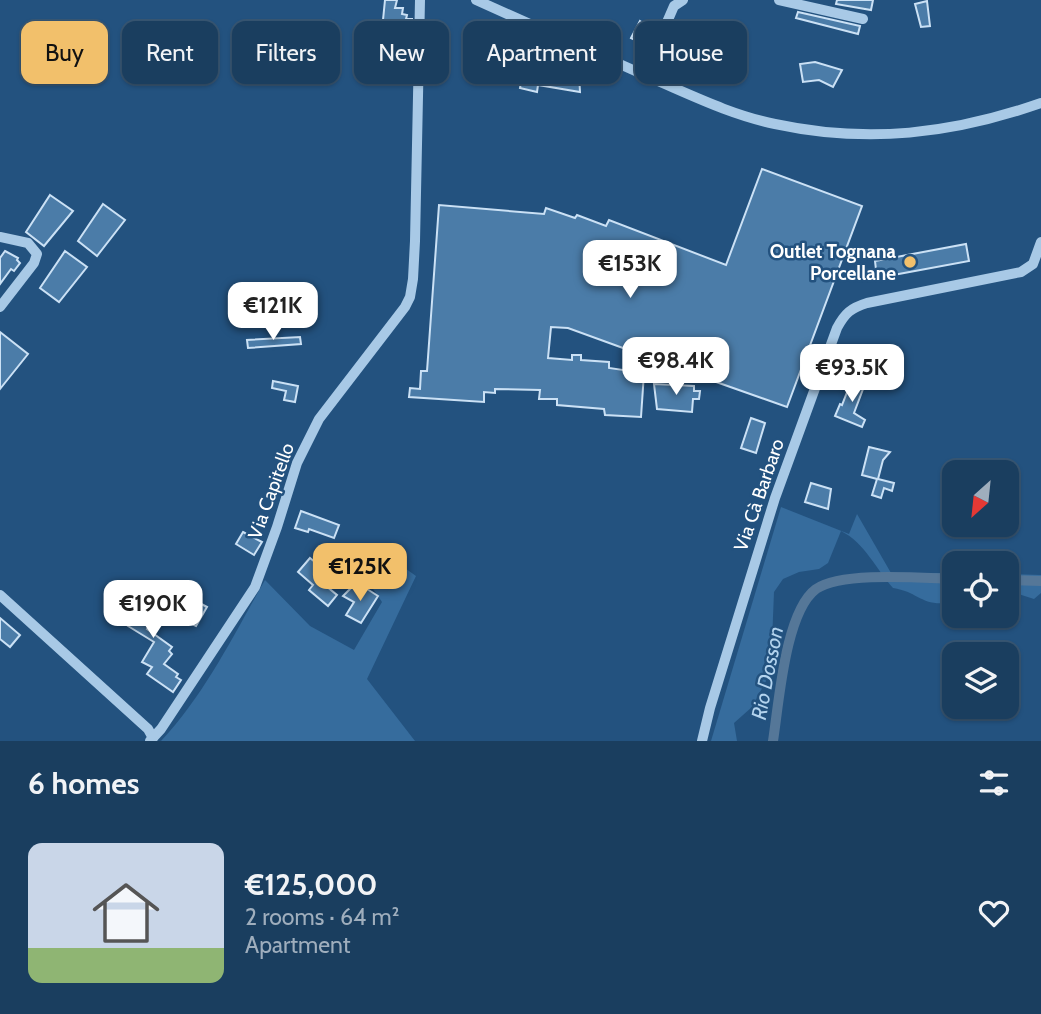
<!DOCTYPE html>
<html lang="en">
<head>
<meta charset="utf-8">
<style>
	body { margin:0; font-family:Cabin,sans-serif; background:#274968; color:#f1f3f6; height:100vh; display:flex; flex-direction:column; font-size:26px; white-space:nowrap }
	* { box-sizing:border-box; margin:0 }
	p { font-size:23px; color:#9faebd }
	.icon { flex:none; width:38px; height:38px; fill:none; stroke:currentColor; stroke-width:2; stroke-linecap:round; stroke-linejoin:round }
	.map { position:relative; height:741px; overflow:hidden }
	.details { display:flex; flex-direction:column; background:#1a3e5f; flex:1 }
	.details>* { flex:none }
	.hud { position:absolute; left:21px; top:21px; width:999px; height:63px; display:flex; gap:14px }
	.needle { width:46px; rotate:207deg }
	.fabs { position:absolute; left:942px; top:460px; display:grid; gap:14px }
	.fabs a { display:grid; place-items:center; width:77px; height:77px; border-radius:14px; background:#1a3e5f; box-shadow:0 2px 5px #0004,0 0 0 2px #385774; font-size:35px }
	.price { position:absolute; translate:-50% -60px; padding:0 16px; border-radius:14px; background:#fff; color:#222; font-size:23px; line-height:46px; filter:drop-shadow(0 2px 4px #0008) }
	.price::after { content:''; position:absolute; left:50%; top:42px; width:21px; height:16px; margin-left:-10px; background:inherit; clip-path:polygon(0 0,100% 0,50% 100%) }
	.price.selected { background:#f2c06b; color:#111 }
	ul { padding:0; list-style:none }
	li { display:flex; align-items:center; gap:21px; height:175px; padding:0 28px }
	li span { display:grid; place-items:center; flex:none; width:196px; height:140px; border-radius:14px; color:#555 }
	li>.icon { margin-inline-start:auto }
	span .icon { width:84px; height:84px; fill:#fffc; stroke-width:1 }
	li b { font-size:30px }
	h2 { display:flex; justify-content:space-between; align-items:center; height:84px; padding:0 28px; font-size:30px }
	.tag { padding:0 24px; border-radius:14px; background:#1a3e5f; box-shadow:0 2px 5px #0004,0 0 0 2px #385774; font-size:24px; line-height:63px }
	.tag.selected { background:#f2c06b; color:#111 }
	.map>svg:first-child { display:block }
	.green { fill:#366c9d }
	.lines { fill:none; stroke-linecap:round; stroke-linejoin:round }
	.canal { stroke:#557798; stroke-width:10 }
	.building { fill:#4b7ca8; stroke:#cbe1f5; stroke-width:2 }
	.minor { stroke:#a8c9e6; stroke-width:10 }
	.poi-dot { fill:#f2c06b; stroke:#23527f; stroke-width:2.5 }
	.labels { text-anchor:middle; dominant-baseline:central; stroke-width:5; stroke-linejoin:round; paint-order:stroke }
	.poi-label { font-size:19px; font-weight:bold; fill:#fff; stroke:#23527f; text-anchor:end }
	.street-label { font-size:19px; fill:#fff; stroke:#23527f }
	.water-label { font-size:21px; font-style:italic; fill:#b3d3ee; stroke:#23527f }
</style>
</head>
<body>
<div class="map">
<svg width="1041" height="741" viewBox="0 0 1041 741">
	<rect width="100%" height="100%" fill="#23527f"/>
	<!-- green -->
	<g class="green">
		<path d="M781,507L849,534L857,514L891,573H954V602C921,608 920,592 893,588C876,569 865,543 841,531L828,563L819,569L799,572L783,579L774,592L772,642L763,667L766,681L752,707L734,723L737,741H711Z"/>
		<path d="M388,556L416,576L367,679L415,741H161C205,694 233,636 265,580L310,626L354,650L382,602L369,583L382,560Z"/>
		<polygon points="1006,574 1041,575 1041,593 1034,599 1006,590"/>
	</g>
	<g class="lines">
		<!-- canal -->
		<g class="canal">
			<polyline points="1006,580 1041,581"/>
			<path d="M773,741C779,703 785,612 816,589C842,571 922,578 954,579"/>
		</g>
	</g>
	<!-- building -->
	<g class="building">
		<polygon points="385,0 397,0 395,8 403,8 402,14 407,15 406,19 412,19 412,29 405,30 405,32 382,30"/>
		<polygon points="837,0 873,0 871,10 836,4"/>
		<polygon points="927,1 930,26 921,27 915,4"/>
		<polygon points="798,12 860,26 858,34 796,18"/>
		<polygon points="640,21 653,29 645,45 631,38"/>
		<polygon points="670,37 676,50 664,71 657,65 665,52 663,51"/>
		<polygon points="526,52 544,56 540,76 556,78 557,71 579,74 580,92 538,85 537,92 520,88"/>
		<polygon points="815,62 842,70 833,87 819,80 803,82 800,64"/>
		<polygon points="682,65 688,76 684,84 670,78"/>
		<polygon points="762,169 862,206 787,407 651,359 651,352 645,352 645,356 568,328 551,327 548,358 572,360 572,355 581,355 581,360 609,362 609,368 644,373 641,417 605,415 604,409 557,405 557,399 539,399 540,390 495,389 495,393 484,392 484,402 409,397 410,388 420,389 421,371 427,371 439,205 544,214 546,208 575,218 577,215 606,226 609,220 726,265"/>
		<polygon points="50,195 73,211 44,246 26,232"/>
		<polygon points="103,204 125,220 97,256 78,241"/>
		<polygon points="966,244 969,261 877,278 875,261"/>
		<polygon points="5,251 18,258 17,260 20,263 14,271 11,269 0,284 0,258"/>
		<polygon points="65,251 87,267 59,302 40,288"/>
		<polygon points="287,303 288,320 273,321 271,304"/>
		<polygon points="0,332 28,354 0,389"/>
		<polygon points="300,337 301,344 248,348 247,340"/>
		<polygon points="865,378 860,388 863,389 854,413 865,420 862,427 835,416 840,404 842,405 851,382"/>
		<polygon points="273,381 298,386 295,402 284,400 286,391 272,388"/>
		<polygon points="654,384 694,386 694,391 700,391 699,399 693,399 692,412 657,409"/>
		<polygon points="751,418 765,423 756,453 741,448"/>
		<polygon points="869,447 890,452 883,460 878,479 894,483 892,491 884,488 881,498 872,495 877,479 862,475"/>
		<polygon points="811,483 831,489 828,509 805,502"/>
		<polygon points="301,511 339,525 334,538 309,529 308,532 295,528"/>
		<polygon points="243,532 262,542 254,555 236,544"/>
		<polygon points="354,545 372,555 363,569 346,559"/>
		<polygon points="310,558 327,572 320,581 337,595 328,606 309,590 313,585 298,572"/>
		<polygon points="143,586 153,593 150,597 162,605 147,629 172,647 169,651 172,654 164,664 178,674 176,677 181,680 173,692 147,674 152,667 142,662 154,642 128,626 136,612 129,608"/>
		<polygon points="353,586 360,593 364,587 378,596 361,623 346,615 354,602 343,596"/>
		<polygon points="194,600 207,607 196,626 183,620"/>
		<polygon points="0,618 20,635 10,647 0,639"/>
	</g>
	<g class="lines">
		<!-- minor -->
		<g class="minor">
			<path d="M476,0C534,26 592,52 651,78C691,95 731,115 775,124C868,144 952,134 1041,103"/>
			<polyline points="779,0 863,19"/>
			<polyline points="644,75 674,6 683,0"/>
			<polyline points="0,237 28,243 37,254 34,263 0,307"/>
			<polyline points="0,595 148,729 153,738"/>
			<polyline points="150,741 161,729 255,587 277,527 297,463 319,419 405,307 410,297 413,279 415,241 420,0"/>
			<path d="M702,741L710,708L775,498L837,328C845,313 851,308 867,303L1021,272L1033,264L1041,242"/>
		</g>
	</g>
	<!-- markers -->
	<circle class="poi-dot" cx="910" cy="262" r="7"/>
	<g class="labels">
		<!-- poi labels -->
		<g class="poi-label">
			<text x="896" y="251">Outlet Tognana<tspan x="896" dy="22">Porcellane</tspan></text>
		</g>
		<!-- street labels -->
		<g class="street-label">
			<text transform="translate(271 491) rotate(-70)">Via Capitello</text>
			<text transform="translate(759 495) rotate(-71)">Via Cà Barbaro</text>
		</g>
		<!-- water labels -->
		<g class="water-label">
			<text transform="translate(767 673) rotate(-79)">Rio Dosson</text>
		</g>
	</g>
</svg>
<div class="fabs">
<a><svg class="needle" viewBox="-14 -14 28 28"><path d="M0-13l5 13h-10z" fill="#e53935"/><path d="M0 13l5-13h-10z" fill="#9faebd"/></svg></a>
<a><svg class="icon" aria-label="locate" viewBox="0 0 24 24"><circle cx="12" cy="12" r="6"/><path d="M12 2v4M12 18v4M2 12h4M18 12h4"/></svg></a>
<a><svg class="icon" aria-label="layers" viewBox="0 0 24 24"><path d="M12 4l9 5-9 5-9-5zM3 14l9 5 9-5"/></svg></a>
</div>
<b class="price" style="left:630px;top:300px">€153K</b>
<b class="price" style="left:273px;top:342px">€121K</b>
<b class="price" style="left:676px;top:397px">€98.4K</b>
<b class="price" style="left:852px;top:404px">€93.5K</b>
<b class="price selected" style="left:360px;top:603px">€125K</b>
<b class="price" style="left:153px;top:640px">€190K</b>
<div class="hud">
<a class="tag selected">Buy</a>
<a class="tag">Rent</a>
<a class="tag">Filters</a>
<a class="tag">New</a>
<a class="tag">Apartment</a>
<a class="tag">House</a>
</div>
</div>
<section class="details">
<h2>6 homes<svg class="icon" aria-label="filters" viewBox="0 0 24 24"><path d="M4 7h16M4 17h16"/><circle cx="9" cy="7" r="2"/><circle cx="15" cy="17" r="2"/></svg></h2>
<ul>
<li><span style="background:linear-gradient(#c9d6e8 75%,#8fb573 0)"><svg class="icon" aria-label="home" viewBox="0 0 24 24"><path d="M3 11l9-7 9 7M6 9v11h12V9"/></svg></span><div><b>€125,000</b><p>2 rooms · 64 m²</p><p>Apartment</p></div><svg class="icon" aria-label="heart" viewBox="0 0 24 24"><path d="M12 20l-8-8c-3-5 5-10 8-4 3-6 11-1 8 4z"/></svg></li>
</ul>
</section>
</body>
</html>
